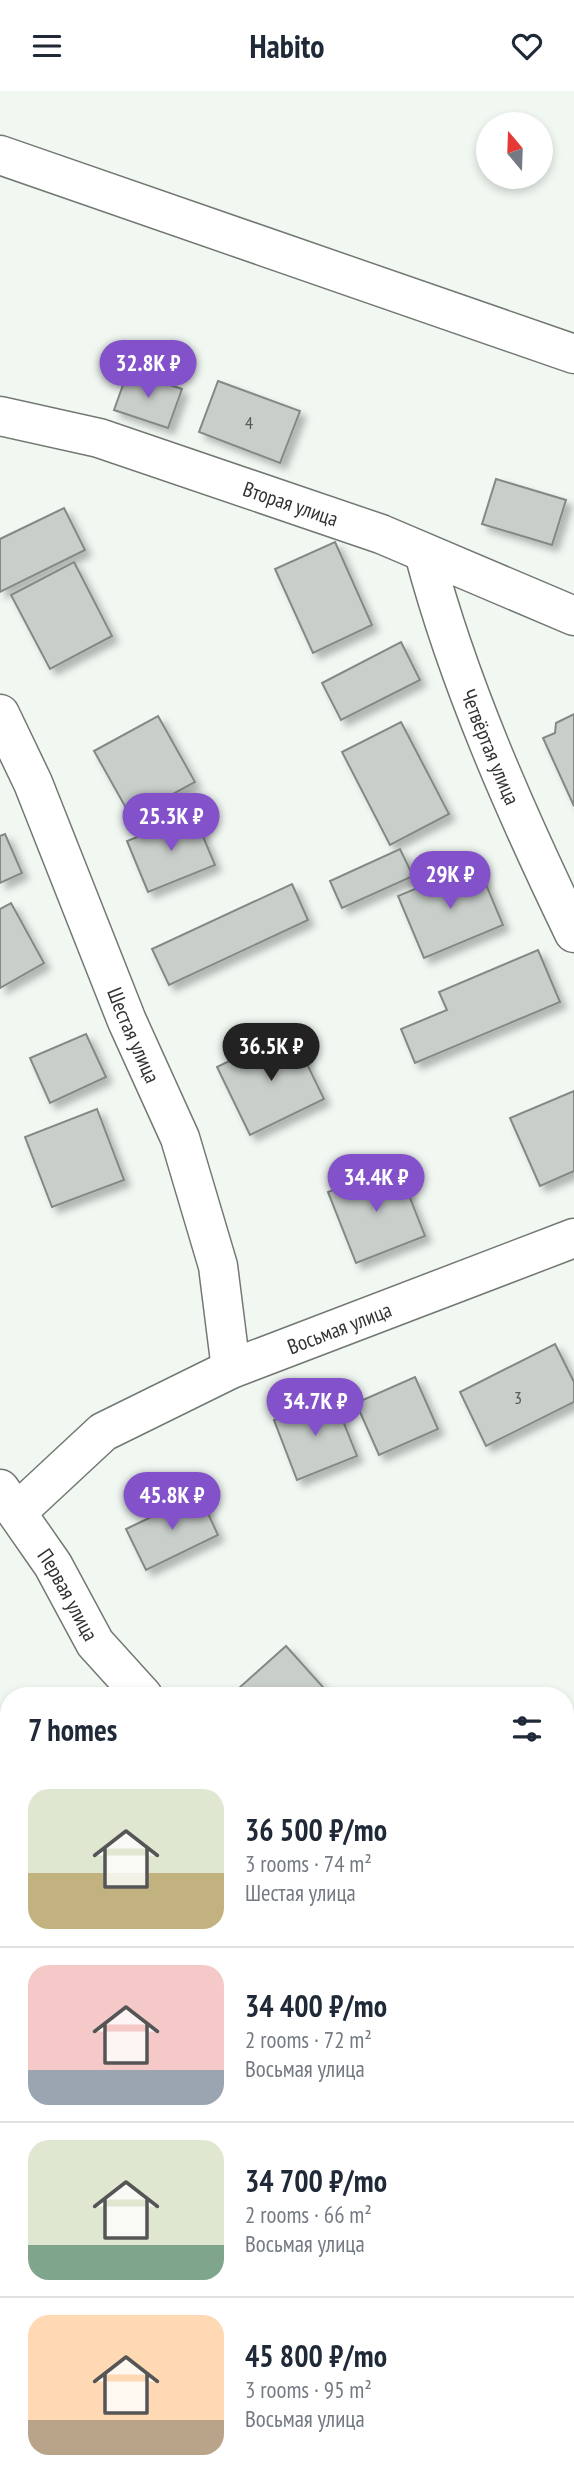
<!DOCTYPE html>
<html lang="en">
<head>
<meta charset="utf-8">
<style>
	body { margin:0; font-family:"PT Sans Narrow",sans-serif; background:#f2f2f3; color:#1f2937; height:100vh; display:flex; flex-direction:column; font-size:26px; white-space:nowrap }
	* { box-sizing:border-box; margin:0 }
	p { font-size:23px; color:#747a83 }
	.icon { flex:none; width:38px; height:38px; fill:none; stroke:currentColor; stroke-width:2; stroke-linecap:round; stroke-linejoin:round }
	.map { position:relative; flex:1; overflow:hidden }
	.sheet { position:absolute; left:0px; top:1596px; width:574px; height:800px; display:flex; flex-direction:column; background:#fff; border-radius:28px 28px 0 0; box-shadow:0 4px 10px #0003 }
	.sheet>* { flex:none }
	.needle { width:46px; rotate:341deg }
	.tools { position:absolute; left:476px; top:21px; display:grid; gap:14px }
	.tools a { display:grid; place-items:center; width:77px; height:77px; border-radius:50%; background:#fff; box-shadow:0 4px 10px #0003; font-size:35px }
	.price { position:absolute; translate:-50% -60px; padding:0 16px; border-radius:24px; background:#8352cb; color:#fff; font-size:23px; line-height:46px; filter:drop-shadow(0 2px 4px #0008) }
	.price::after { content:''; position:absolute; left:50%; top:42px; width:21px; height:16px; margin-left:-10px; background:inherit; clip-path:polygon(0 0,100% 0,50% 100%) }
	.price.on { background:#222; color:#fff }
	ul { padding:0; list-style:none }
	li { display:flex; align-items:center; gap:21px; height:175px; padding:0 28px }
	li+li { border-top:2px solid #e0e1e3 }
	li span { display:grid; place-items:center; flex:none; width:196px; height:140px; border-radius:21px; color:#555 }
	li>.icon { margin-inline-start:auto }
	span .icon { width:84px; height:84px; fill:#fffc; stroke-width:1 }
	li b { font-size:30px }
	h2 { display:flex; justify-content:space-between; align-items:center; height:84px; padding:0 28px; font-size:30px }
	header { display:flex; justify-content:space-between; align-items:center; height:91px; padding:0 28px; background:#fff; font-size:32px; font-weight:700 }
	.map>svg:first-child { display:block }
	.forest { fill:#90dc9e }
	.building { fill:#c8cec9; stroke:#838984; stroke-width:2; filter:url(#shadow) }
	.lines { fill:none; stroke-linecap:round; stroke-linejoin:round }
	.minor-casing { stroke:#737873; stroke-width:41 }
	.major-casing { stroke:#737873; stroke-width:41 }
	.minor { stroke:#fff; stroke-width:38 }
	.major { stroke:#fff; stroke-width:38 }
	.labels { text-anchor:middle; dominant-baseline:central; stroke-width:5; stroke-linejoin:round; paint-order:stroke }
	.number-label { font-size:18px; fill:#585a58 }
	.street-label { font-size:21px; fill:#323432; stroke:#fff }
</style>
</head>
<body>
<header><svg class="icon" aria-label="menu" viewBox="0 0 24 24"><path d="M4 6h16M4 12h16M4 18h16"/></svg>Habito<svg class="icon" aria-label="heart" viewBox="0 0 24 24"><path d="M12 20l-8-8c-3-5 5-10 8-4 3-6 11-1 8 4z"/></svg></header>
<div class="map">
<svg width="574" height="2395" viewBox="0 0 574 2395">
	<defs>
		<filter id="shadow"><feDropShadow dx="6" dy="6" stdDeviation="3.5" flood-color="#0004"/></filter>
	</defs>
	<rect width="100%" height="100%" fill="#f1f8f2"/>
	<!-- forest -->
	<polygon class="forest" points="8,1850 9,2387 565,2387 565,2044 574,2047 574,2395 0,2395 0,1861"/>
	<!-- building -->
	<g class="building">
		<polygon points="128,280 182,298 168,337 114,319"/>
		<polygon points="218,290 300,320 280,372 199,341"/>
		<polygon points="496,388 566,409 552,454 482,433"/>
		<polygon points="64,417 85,459 0,501 0,448"/>
		<polygon points="335,451 372,534 313,562 275,478"/>
		<polygon points="74,471 112,545 50,578 11,504"/>
		<polygon points="401,551 420,589 341,629 322,592"/>
		<polygon points="574,623 574,715 543,647 555,642 556,632"/>
		<polygon points="158,625 195,691 131,726 94,660"/>
		<polygon points="401,631 449,723 390,754 342,661"/>
		<polygon points="194,724 215,774 148,801 127,750"/>
		<polygon points="5,743 22,782 0,792 0,745"/>
		<polygon points="400,758 413,785 342,817 330,790"/>
		<polygon points="477,772 503,834 424,867 398,805"/>
		<polygon points="292,793 308,829 169,894 152,858"/>
		<polygon points="11,812 44,872 0,897 0,818"/>
		<polygon points="538,859 560,911 415,972 401,938 447,919 439,901"/>
		<polygon points="291,940 324,1008 250,1044 217,976"/>
		<polygon points="86,943 106,986 50,1012 30,967"/>
		<polygon points="574,1000 574,1080 540,1095 510,1027"/>
		<polygon points="97,1018 124,1089 52,1116 25,1046"/>
		<polygon points="397,1074 425,1145 356,1172 328,1101"/>
		<polygon points="555,1253 574,1291 574,1311 486,1355 460,1301"/>
		<polygon points="415,1286 438,1338 379,1364 356,1312"/>
		<polygon points="333,1305 357,1365 297,1389 274,1329"/>
		<polygon points="199,1403 218,1444 146,1479 126,1438"/>
		<polygon points="286,1555 331,1605 246,1605 239,1597"/>
		<polygon points="565,1683 574,1705 565,1709"/>
	</g>
	<g class="lines">
		<defs>
			<g id="minor">
				<polyline points="0,64 574,263"/>
				<path id="s1" d="M0,325L99,347L381,443L574,525"/>
				<path id="s2" d="M424,462C458,591 516,722 574,842"/>
				<path id="s3" d="M0,623L33,692L127,930L180,1047L218,1175L231,1278"/>
				<path id="s4" d="M0,1398L53,1474L95,1552L143,1605"/>
				<path id="s5" d="M17,1421L103,1341L231,1278L574,1147"/>
				<polyline points="565,1833 574,1831"/>
			</g>
			<g id="major">
				<polyline points="0,1749 9,1752"/>
				<polyline points="0,1783 9,1787"/>
				<polyline points="565,1990 574,1993"/>
			</g>
		</defs>
		<!-- minor casing -->
		<use href="#minor" class="minor-casing"/>
		<!-- major casing -->
		<use href="#major" class="major-casing"/>
		<!-- minor -->
		<use href="#minor" class="minor"/>
		<!-- major -->
		<use href="#major" class="major"/>
	</g>
	<g class="labels">
		<!-- number labels -->
		<g class="number-label">
			<text x="249" y="331">4</text>
			<text x="518" y="1306">3</text>
		</g>
		<!-- street labels -->
		<g class="street-label">
			<text stroke="none"><textPath href="#s1" startOffset="304">Вторая улица</textPath></text>
			<text stroke="none"><textPath href="#s2" startOffset="205">Четвёртая улица</textPath></text>
			<text stroke="none"><textPath href="#s3" startOffset="348">Шестая улица</textPath></text>
			<text stroke="none"><textPath href="#s5" startOffset="376">Восьмая улица</textPath></text>
			<text stroke="none"><textPath href="#s4" startOffset="126">Первая улица</textPath></text>
		</g>
	</g>
</svg>
<div class="tools">
<a><svg class="needle" viewBox="-14 -14 28 28"><path d="M0-13l5 13h-10z" fill="#e53935"/><path d="M0 13l5-13h-10z" fill="#747a83"/></svg></a>
</div>
<b class="price" style="left:148px;top:309px">32.8K ₽</b>
<b class="price" style="left:171px;top:762px">25.3K ₽</b>
<b class="price" style="left:450px;top:820px">29K ₽</b>
<b class="price on" style="left:271px;top:992px">36.5K ₽</b>
<b class="price" style="left:376px;top:1123px">34.4K ₽</b>
<b class="price" style="left:315px;top:1347px">34.7K ₽</b>
<b class="price" style="left:172px;top:1441px">45.8K ₽</b>
<section class="sheet">
<h2>7 homes<svg class="icon" aria-label="filters" viewBox="0 0 24 24"><path d="M4 7h16M4 17h16"/><circle cx="9" cy="7" r="2"/><circle cx="15" cy="17" r="2"/></svg></h2>
<ul>
<li><span style="background:linear-gradient(#dfe7d0 60%,#c2b280 0)"><svg class="icon" aria-label="home" viewBox="0 0 24 24"><path d="M3 11l9-7 9 7M6 9v11h12V9"/></svg></span><div><b>36 500 ₽/mo</b><p>3 rooms · 74 m²</p><p>Шестая улица</p></div></li>
<li><span style="background:linear-gradient(#f6c9c9 75%,#9aa5b1 0)"><svg class="icon" aria-label="home" viewBox="0 0 24 24"><path d="M3 11l9-7 9 7M6 9v11h12V9"/></svg></span><div><b>34 400 ₽/mo</b><p>2 rooms · 72 m²</p><p>Восьмая улица</p></div></li>
<li><span style="background:linear-gradient(#dfe7d0 75%,#7fa58c 0)"><svg class="icon" aria-label="home" viewBox="0 0 24 24"><path d="M3 11l9-7 9 7M6 9v11h12V9"/></svg></span><div><b>34 700 ₽/mo</b><p>2 rooms · 66 m²</p><p>Восьмая улица</p></div></li>
<li><span style="background:linear-gradient(#ffd9b3 75%,#b9a48a 0)"><svg class="icon" aria-label="home" viewBox="0 0 24 24"><path d="M3 11l9-7 9 7M6 9v11h12V9"/></svg></span><div><b>45 800 ₽/mo</b><p>3 rooms · 95 m²</p><p>Восьмая улица</p></div></li>
</ul>
</section>
</div>
</body>
</html>
